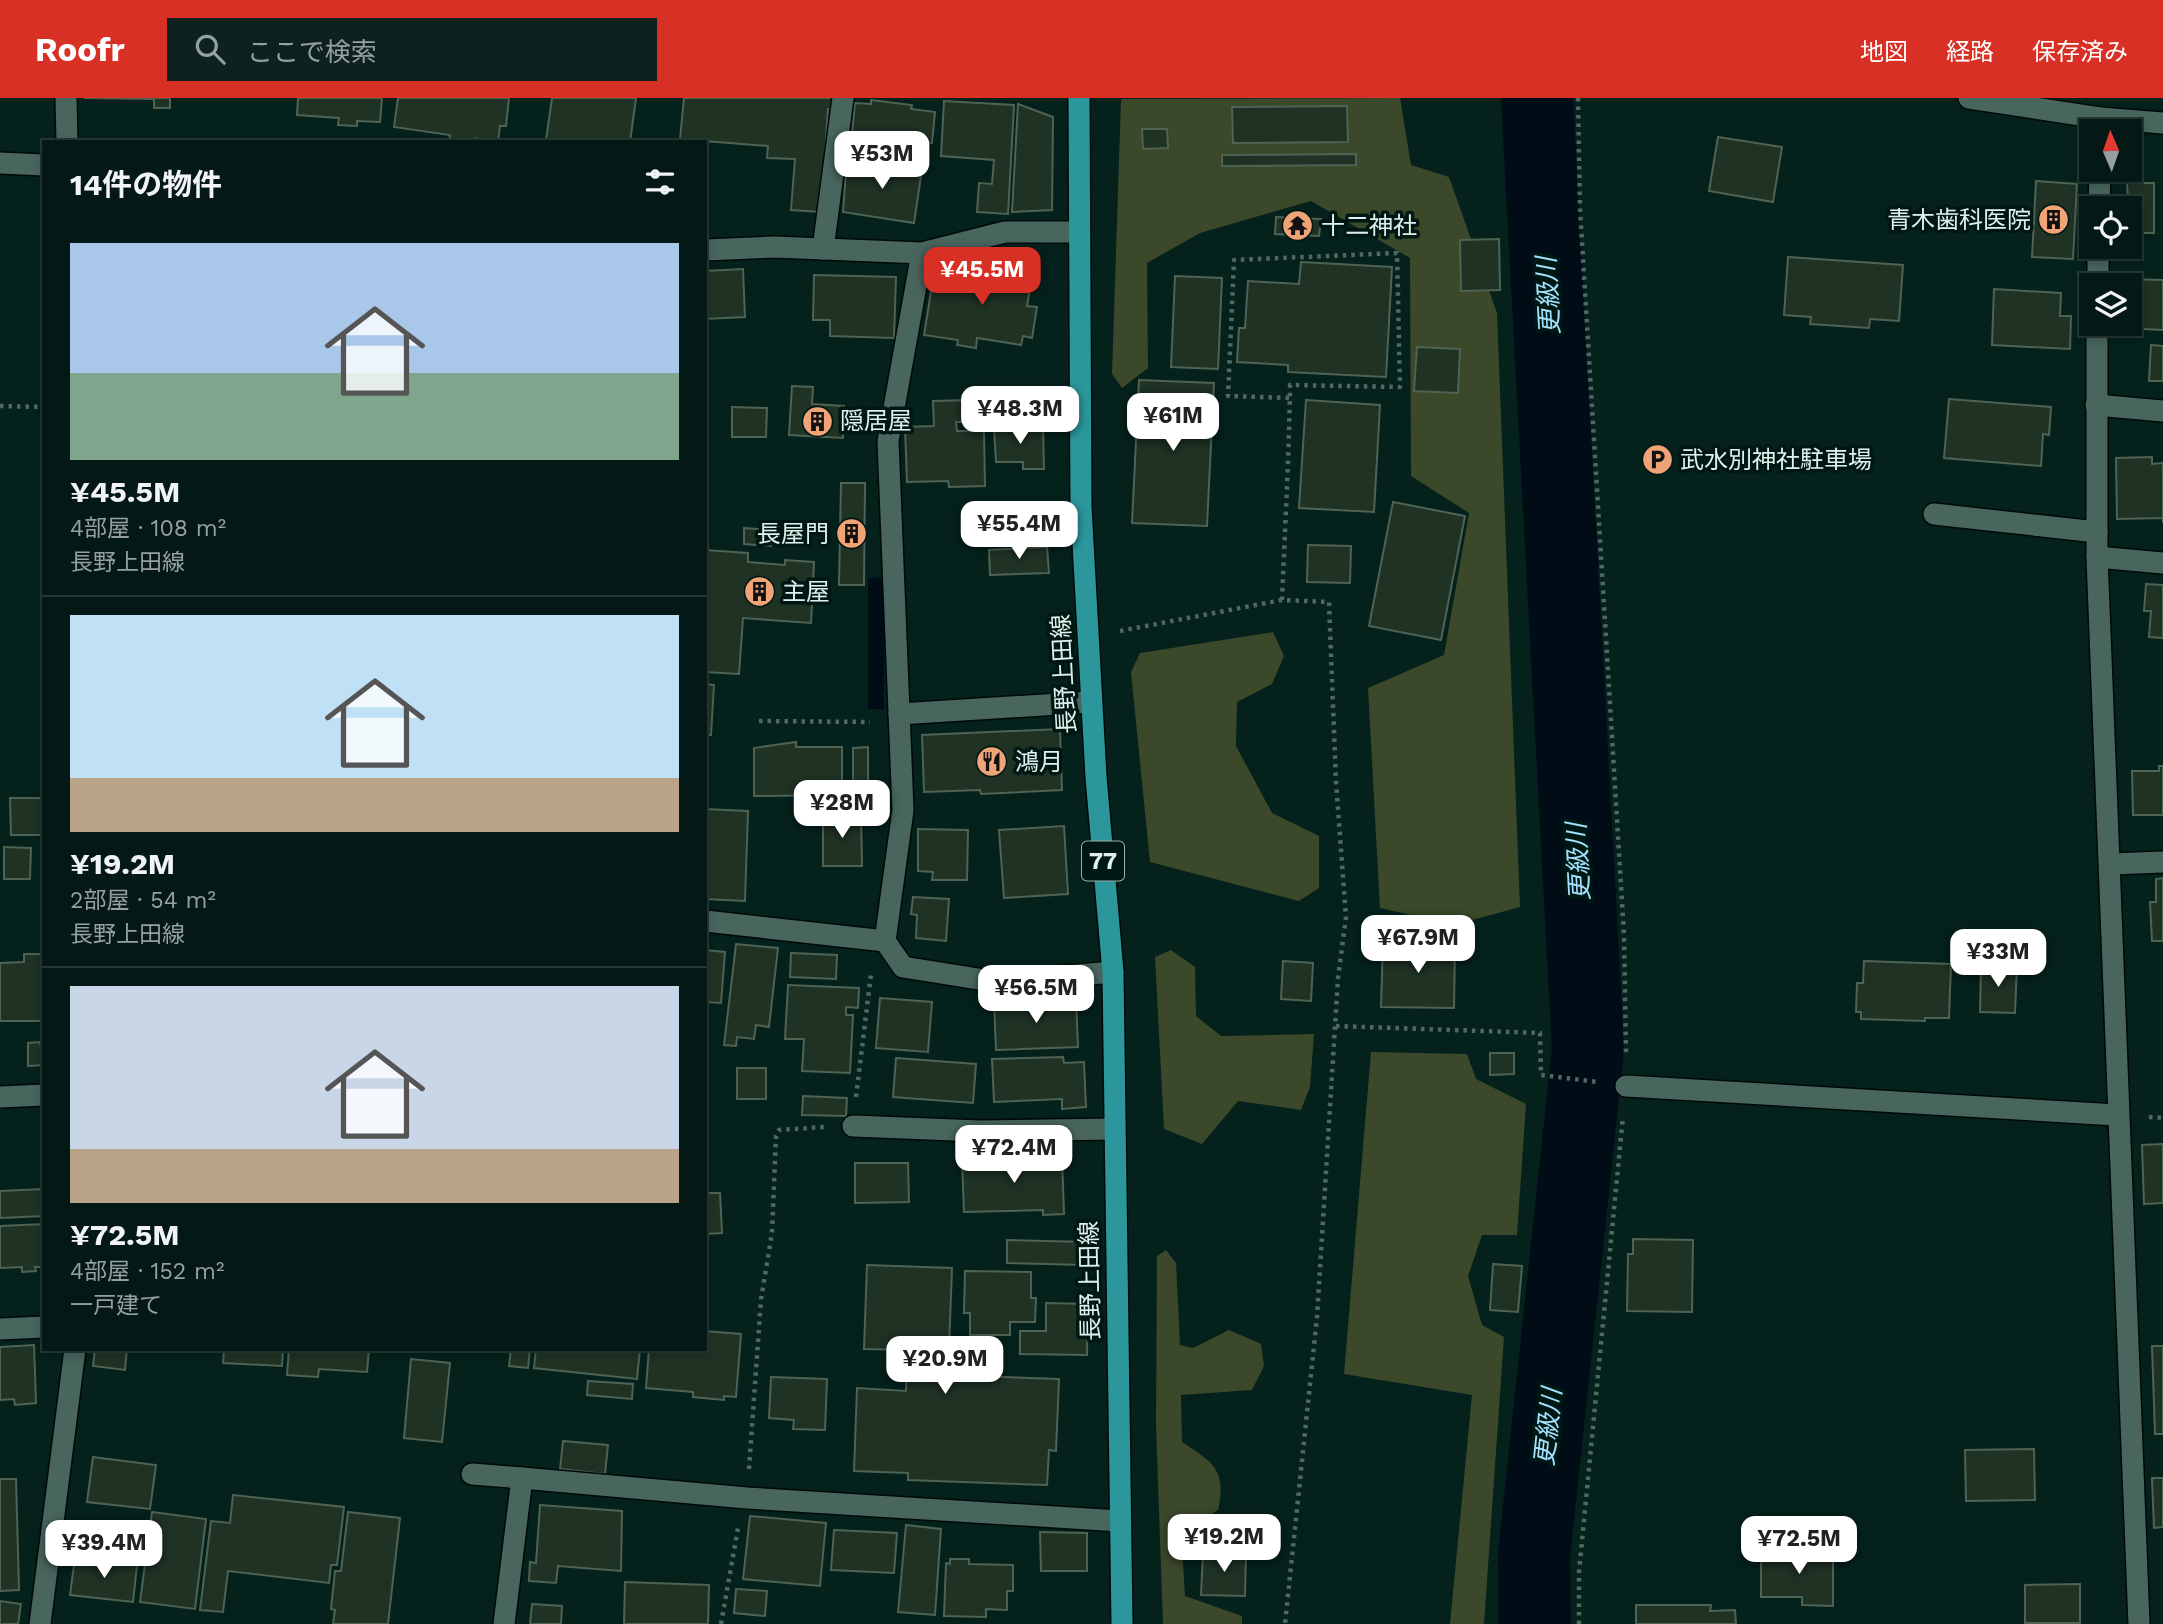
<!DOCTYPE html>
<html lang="ja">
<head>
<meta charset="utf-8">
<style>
	body { margin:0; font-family:"Work Sans","Noto Sans JP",sans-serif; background:#0d221e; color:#f1f3f6; height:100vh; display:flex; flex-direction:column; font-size:26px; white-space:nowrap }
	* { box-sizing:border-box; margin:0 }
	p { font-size:23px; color:#97a0a0 }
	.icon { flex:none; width:38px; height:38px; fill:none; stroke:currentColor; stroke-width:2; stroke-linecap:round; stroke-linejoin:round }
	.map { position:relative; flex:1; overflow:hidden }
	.side { position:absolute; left:42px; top:42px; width:665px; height:1211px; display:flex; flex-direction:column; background:#041915; border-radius:0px; box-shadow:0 4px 10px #0003,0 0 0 2px #253834 }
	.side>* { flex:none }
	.needle { width:46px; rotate:358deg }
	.tools { position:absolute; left:2079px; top:21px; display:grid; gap:14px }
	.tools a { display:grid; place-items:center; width:63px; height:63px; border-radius:0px; background:#041915; box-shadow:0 4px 10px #0003,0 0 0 2px #253834; font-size:35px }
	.price { position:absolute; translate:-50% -60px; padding:0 16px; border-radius:14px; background:#fff; color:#222; font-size:23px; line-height:46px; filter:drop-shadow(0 2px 4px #0008) }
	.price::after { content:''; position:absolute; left:50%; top:42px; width:21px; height:16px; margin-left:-10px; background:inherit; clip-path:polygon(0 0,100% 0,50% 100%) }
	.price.active { background:#d93025; color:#fff }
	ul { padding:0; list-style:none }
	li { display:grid; align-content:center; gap:14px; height:371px; padding:0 28px }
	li+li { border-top:2px solid #253834 }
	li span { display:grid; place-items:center; height:217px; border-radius:0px; color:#555 }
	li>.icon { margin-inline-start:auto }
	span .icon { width:126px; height:126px; fill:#fffc; stroke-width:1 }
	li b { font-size:30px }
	h2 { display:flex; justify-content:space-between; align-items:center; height:84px; padding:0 28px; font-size:30px }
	header { display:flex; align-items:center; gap:42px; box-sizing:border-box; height:98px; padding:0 35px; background:#d93025; color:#fff }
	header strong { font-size:33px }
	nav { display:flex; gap:38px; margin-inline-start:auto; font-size:24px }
	.search { width:490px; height:63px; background:#0d221e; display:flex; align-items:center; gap:18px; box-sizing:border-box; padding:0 24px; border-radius:0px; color:#97a0a0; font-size:26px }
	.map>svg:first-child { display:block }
	.green { fill:#3b482a }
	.water { fill:#000d17 }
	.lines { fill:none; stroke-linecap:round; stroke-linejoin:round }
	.river { stroke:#000d17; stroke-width:72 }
	.building { fill:#1f3224; stroke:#4e6354; stroke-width:2 }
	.minor-casing { stroke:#000a07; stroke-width:24 }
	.major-casing { stroke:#000a07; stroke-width:24 }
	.path { stroke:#506863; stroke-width:4.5; stroke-dasharray:3.5 5; stroke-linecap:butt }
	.minor { stroke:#48655e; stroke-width:21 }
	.major { stroke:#2b979c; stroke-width:21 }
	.labels { text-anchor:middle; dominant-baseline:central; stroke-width:7; stroke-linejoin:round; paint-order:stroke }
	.shield { fill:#001813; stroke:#9dafab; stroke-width:2 }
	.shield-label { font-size:23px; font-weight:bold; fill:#e0f0ec }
	.poi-label { font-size:24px; fill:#e0f0ec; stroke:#001813; text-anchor:start }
	.street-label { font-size:24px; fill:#e0f0ec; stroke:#001813 }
	.water-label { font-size:26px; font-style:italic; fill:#a2e0fd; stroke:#001813 }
</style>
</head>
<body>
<header>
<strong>Roofr</strong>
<div class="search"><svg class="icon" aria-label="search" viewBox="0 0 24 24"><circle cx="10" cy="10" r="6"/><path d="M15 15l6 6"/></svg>ここで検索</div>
<nav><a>地図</a><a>経路</a><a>保存済み</a></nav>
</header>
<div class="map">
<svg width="2163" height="1526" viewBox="0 0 2163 1526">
	<rect width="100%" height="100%" fill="#05211c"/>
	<!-- green -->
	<g class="green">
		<polygon points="1400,0 1411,67 1449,79 1497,215 1520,809 1454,827 1380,810 1368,590 1444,557 1469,415 1411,378 1410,160 1311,103 1200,135 1147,165 1148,270 1122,290 1112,276 1121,1"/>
		<polygon points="1273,534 1284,558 1272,586 1237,604 1236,648 1272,715 1319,738 1319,790 1299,803 1150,764 1131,574 1140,555"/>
		<polygon points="1171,852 1195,869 1196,918 1221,938 1314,936 1310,989 1301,1012 1238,1003 1202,1046 1164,1031 1155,859"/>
		<polygon points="1371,954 1467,956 1476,981 1526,1006 1517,1137 1482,1137 1468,1178 1482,1227 1504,1239 1484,1526 1450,1526 1472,1297 1344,1276"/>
		<path d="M1166,1152L1176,1165L1180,1247L1193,1250L1229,1232L1261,1246L1264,1268L1252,1292L1181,1297L1182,1344C1213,1364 1227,1372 1218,1412L1181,1435L1185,1498L1242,1518V1526H1163L1156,1327L1157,1158Z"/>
	</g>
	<!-- water -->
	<polygon class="water" points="884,479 884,611 868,611 868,480"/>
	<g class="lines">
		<!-- river -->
		<polyline class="river" points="1535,1526 1534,1457 1588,951 1537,0"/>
	</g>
	<!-- building -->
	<g class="building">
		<polygon points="84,0 170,0 170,10 154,10 154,1"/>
		<polygon points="298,0 382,0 380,24 357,23 357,28 338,27 339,20 297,17"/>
		<polygon points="398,0 509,0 506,28 500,28 498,43 475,40 474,44 449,43 450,37 394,29"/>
		<polygon points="552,0 636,0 630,44 546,42"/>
		<polygon points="684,0 834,0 833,11 828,11 821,114 791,112 795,61 767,60 768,48 680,41"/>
		<polygon points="871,2 912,7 911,11 935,14 932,45 921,44 920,53 851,46 855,5 871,6"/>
		<polygon points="944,3 1014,7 1008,116 977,114 979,85 992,86 994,62 941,58"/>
		<polygon points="1018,6 1053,19 1052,112 1012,114"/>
		<polygon points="1347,8 1348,44 1233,45 1232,9"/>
		<polygon points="1142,31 1167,31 1168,50 1143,51"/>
		<polygon points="1718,39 1782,49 1773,104 1709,93"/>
		<polygon points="1356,56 1356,67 1222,68 1222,57"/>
		<polygon points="847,61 922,71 914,125 843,114"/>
		<polygon points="2036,83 2077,86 2073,161 2032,159"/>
		<polygon points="2127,85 2154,85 2154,135 2130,135"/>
		<polygon points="1276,119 1321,121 1319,138 1275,136"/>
		<polygon points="1499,141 1500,192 1461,193 1460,142"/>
		<polygon points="1788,159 1903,167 1899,223 1870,221 1869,230 1810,226 1811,219 1784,217"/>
		<polygon points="1301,164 1392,169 1386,279 1288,274 1288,267 1237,264 1239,230 1245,230 1248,183 1299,186"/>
		<polygon points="982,165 1033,172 1027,208 1037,209 1032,240 1023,238 1021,247 977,240 976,250 957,247 958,242 924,237 933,181 948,183 950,174 981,179"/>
		<polygon points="743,171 745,219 705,221 705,173"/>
		<polygon points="814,177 896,179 894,240 830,238 830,222 813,222"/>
		<polygon points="1175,178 1222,180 1218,271 1171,269"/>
		<polygon points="2126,181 2163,182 2163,232 2123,230 2123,226 2130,226 2130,187 2125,187"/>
		<polygon points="1994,191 2061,195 2060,218 2071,218 2070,251 1992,247"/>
		<polygon points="2151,247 2163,248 2163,283 2149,283"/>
		<polygon points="1417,249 1460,251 1458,295 1414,293"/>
		<polygon points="1139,282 1214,285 1207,428 1132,425"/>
		<polygon points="792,288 813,289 812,306 844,308 843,340 789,337"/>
		<polygon points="1949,301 2051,309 2049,337 2043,336 2041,368 1944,360"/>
		<polygon points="968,302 969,324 956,324 957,333 984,333 985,388 949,389 948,383 907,384 905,329 934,328 933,303"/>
		<polygon points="1306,302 1380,307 1374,414 1299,410"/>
		<polygon points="732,309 767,310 766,339 732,339"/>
		<polygon points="1043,329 1044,371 1023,371 1023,364 996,364 994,330"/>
		<polygon points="2152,359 2152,366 2163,365 2163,425 2163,420 2117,421 2116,360"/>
		<polygon points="841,385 865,385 864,487 839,487"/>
		<polygon points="1393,404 1465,418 1441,542 1369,528"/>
		<polygon points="744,430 772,432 771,448 744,446"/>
		<polygon points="1308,447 1351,448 1350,485 1307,484"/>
		<polygon points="1047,449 1049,475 990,477 989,452"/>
		<polygon points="705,452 748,455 748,464 785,467 785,462 814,464 811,525 743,520 739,576 705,574"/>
		<polygon points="2146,486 2163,487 2163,540 2149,539 2151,513 2144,513"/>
		<polygon points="705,586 714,587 711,637 705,637"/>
		<polygon points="1060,631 1062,692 981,696 980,692 924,694 922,637"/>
		<polygon points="796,644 796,649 842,649 842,697 754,698 754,650"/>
		<polygon points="868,649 868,699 853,699 853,650"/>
		<polygon points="2159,668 2163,668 2163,717 2133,717 2132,673 2159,673"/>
		<polygon points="10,700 44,700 44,737 11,737"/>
		<polygon points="705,711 748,713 745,803 705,801"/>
		<polygon points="823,716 861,716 862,768 823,768"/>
		<polygon points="1064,728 1068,796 1004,800 999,732"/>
		<polygon points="918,731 968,732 967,782 932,782 933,774 918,773"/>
		<polygon points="4,749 31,750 30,781 4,781"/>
		<polygon points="2163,780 2163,843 2152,843 2150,804 2156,804 2156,781"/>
		<polygon points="913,799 949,801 946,843 916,840 917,817 911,816"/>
		<polygon points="1383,844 1455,846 1454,910 1381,909"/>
		<polygon points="736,846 778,850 769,929 756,927 754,941 737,939 736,948 724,947"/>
		<polygon points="705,852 725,854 721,905 705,904"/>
		<polygon points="791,855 837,857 836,881 790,879"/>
		<polygon points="24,856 44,856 44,923 0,923 0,865 24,864"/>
		<polygon points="1283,863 1313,865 1311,903 1281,901"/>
		<polygon points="1864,863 1951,866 1949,920 1925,920 1925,923 1861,921 1861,914 1856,914 1857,885 1863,885"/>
		<polygon points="1981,867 2017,868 2015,915 1980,914"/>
		<polygon points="788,887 859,890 858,910 846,909 846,917 853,917 850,975 802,973 804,941 785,941"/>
		<polygon points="880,900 932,904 928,954 876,950"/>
		<polygon points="1076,901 1078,949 996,952 994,905"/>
		<polygon points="40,944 41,950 44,950 44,967 28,968 28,945"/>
		<polygon points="1490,955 1514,955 1514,976 1490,977"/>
		<polygon points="1063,959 1064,965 1084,964 1086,1009 1062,1011 1062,1001 994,1004 992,961"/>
		<polygon points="896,960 976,966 973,1005 893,999"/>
		<rect x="737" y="970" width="29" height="31"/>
		<polygon points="803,998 847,1000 846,1018 802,1017"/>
		<polygon points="2163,1046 2163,1105 2144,1106 2142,1047"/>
		<polygon points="1062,1058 1064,1116 1043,1117 1043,1112 964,1114 962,1061"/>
		<polygon points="855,1065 908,1065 909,1104 855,1105"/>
		<polygon points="44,1091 44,1118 0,1120 0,1093"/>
		<polygon points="705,1095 720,1095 722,1135 705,1136"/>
		<polygon points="44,1126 44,1169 35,1169 36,1173 22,1174 22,1169 0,1170 0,1128"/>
		<polygon points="1633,1141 1693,1142 1692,1214 1627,1213 1628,1156 1633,1156"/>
		<polygon points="1007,1142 1086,1144 1085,1167 1007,1165"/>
		<polygon points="1493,1166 1522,1168 1518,1214 1490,1212"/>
		<polygon points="867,1167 952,1170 948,1277 1059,1281 1056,1353 1049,1352 1047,1387 908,1382 908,1375 854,1373 857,1290 906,1293 907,1252 864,1251"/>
		<polygon points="965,1173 1031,1174 1031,1200 1036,1200 1035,1224 1010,1224 1010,1237 970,1237 970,1215 964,1215"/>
		<polygon points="1046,1205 1088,1206 1087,1257 1020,1256 1020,1233 1046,1233"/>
		<polygon points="705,1233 741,1236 736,1299 724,1298 724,1302 693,1299 693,1294 646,1290 649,1251 705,1251"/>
		<polygon points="34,1247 36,1305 15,1307 14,1301 0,1302 0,1249"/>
		<polygon points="2152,1248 2163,1248 2163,1336 2155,1336"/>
		<polygon points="95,1251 127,1251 125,1272 93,1268"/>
		<polygon points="224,1251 283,1251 282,1268 223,1265"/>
		<polygon points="289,1251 369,1251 367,1274 319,1271 318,1279 287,1277"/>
		<polygon points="511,1251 530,1251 528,1270 509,1268"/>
		<polygon points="536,1251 640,1251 637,1281 534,1270"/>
		<polygon points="411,1261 450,1265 442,1344 404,1340"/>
		<polygon points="771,1279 827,1281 825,1332 793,1331 794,1322 769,1320"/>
		<polygon points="588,1283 633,1286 632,1301 587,1297"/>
		<polygon points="563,1343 608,1347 605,1376 560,1371"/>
		<polygon points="2034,1351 2035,1402 1966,1403 1965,1352"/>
		<polygon points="93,1359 156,1367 150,1411 87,1404"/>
		<polygon points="2152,1380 2163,1380 2163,1429 2154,1430"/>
		<polygon points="0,1381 16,1381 19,1492 0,1493"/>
		<polygon points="233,1397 344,1409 337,1467 331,1467 329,1485 228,1473 223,1514 200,1512 211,1423 230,1425"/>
		<polygon points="540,1407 622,1413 621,1473 558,1468 556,1485 529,1483 530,1464 536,1465"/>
		<polygon points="152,1414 206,1421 195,1511 140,1504"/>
		<polygon points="348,1414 400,1420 388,1526 333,1526 335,1512 331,1511 335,1473 341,1473"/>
		<polygon points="750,1418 826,1425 820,1488 743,1481"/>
		<polygon points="906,1427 941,1431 935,1517 898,1514"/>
		<polygon points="834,1432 897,1435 894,1475 831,1472"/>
		<polygon points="1040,1434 1087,1435 1087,1473 1041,1473"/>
		<polygon points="1761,1452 1833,1452 1833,1508 1802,1507 1802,1499 1761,1499"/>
		<polygon points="1203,1454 1246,1456 1245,1498 1201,1497"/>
		<polygon points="75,1459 137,1467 133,1504 70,1497"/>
		<polygon points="950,1461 969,1461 969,1466 1013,1467 1013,1493 1007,1493 1007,1512 986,1511 986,1519 944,1518 946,1465 950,1466"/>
		<polygon points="625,1484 709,1487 708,1526 624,1526"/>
		<polygon points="2080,1486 2080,1525 2025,1525 2025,1487"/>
		<polygon points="736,1491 767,1493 765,1518 734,1515"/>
		<polygon points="0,1503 21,1506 18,1526 0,1526"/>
		<polygon points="532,1506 562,1508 561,1526 530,1526"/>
		<polygon points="1636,1507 1711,1507 1710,1513 1735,1512 1736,1526 1636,1526"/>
	</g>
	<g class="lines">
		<defs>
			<g id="minor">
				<polyline points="66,0 67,44"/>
				<polyline points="1969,0 2100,20 2100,33"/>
				<polyline points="2100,20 2163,25"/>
				<polyline points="0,65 44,67"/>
				<polyline points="2099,110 2100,72"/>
				<polyline points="823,151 843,0"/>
				<polyline points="705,152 775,149 922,155 1005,134 1078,134"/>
				<polyline points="2098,187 2098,149"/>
				<polyline points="2097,226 2097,459 2139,1526"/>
				<polyline points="2096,307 2163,313"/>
				<polyline points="1934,416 2097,434"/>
				<polyline points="2097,459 2163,465"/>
				<polyline points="899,616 1091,604"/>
				<polyline points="2111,766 2163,764"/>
				<polyline points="705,823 885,843 903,869 997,884 1113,874"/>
				<polyline points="885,843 903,712 888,343 922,155"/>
				<polyline points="1626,988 2117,1017"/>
				<polyline points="0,999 44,997"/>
				<polyline points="853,1028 980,1033 1114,1031"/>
				<polyline points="0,1231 44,1229"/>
				<polyline points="472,1376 522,1380"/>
				<polyline points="40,1526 75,1251"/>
				<polyline points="504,1526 522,1380 747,1400 1120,1423"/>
			</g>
			<polyline id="major" points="1079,0 1081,409 1096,679 1113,874 1122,1526"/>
		</defs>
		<!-- minor casing -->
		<use href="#minor" class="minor-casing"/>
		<!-- major casing -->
		<use href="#major" class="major-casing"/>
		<!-- path -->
		<g class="path">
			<polyline points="1578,0 1580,111 1624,837 1626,957"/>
			<polyline points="0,308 44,309"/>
			<path d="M1282,502C1285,430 1289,359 1290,287L1400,289L1397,155L1234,162L1228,298L1290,300"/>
			<polyline points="1120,533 1282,502 1329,504 1336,684 1346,819 1338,880 1317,1219 1285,1526"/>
			<polyline points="759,623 870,624"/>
			<polyline points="1336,928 1540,935 1541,977 1598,984"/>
			<polyline points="856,999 871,876"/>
			<polyline points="2149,1019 2163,1020"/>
			<polyline points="749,1371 761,1201 772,1135 776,1038 779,1032 824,1029"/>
			<polyline points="721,1526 738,1430"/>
			<polyline points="1579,1526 1579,1474 1623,1018"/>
		</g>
		<!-- minor -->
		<use href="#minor" class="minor"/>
		<!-- major -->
		<use href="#major" class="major"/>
	</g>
	<!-- icons -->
	<defs>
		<symbol id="building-disc" viewBox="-11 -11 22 22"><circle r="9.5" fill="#efa376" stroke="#001813"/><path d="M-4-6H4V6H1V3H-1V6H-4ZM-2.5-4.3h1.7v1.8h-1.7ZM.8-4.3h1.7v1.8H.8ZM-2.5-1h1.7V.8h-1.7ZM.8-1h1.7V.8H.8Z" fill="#111"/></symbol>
		<symbol id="temple-disc" viewBox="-11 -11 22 22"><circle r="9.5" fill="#efa376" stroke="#001813"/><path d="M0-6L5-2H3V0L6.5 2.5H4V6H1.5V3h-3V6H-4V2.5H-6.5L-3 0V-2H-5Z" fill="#111"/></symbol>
		<symbol id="parking-disc" viewBox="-11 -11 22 22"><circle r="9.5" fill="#efa376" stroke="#001813"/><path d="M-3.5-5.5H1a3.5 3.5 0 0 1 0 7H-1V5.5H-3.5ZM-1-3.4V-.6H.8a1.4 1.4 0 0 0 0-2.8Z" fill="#111"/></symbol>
		<symbol id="restaurant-disc" viewBox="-11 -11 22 22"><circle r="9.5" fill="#efa376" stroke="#001813"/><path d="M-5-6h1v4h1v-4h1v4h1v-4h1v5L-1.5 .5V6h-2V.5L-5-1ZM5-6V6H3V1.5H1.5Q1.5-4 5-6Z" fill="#111"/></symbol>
	</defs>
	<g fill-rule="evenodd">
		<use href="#building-disc" x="2036" y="104" width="35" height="35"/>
		<use href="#temple-disc" x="1280" y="110" width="35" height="35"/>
		<use href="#building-disc" x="800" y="306" width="35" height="35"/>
		<use href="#parking-disc" x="1640" y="344" width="35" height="35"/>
		<use href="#building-disc" x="834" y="418" width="35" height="35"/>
		<use href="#building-disc" x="742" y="476" width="35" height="35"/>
		<use href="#restaurant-disc" x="974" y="646" width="35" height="35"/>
	</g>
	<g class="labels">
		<!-- shield labels -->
		<rect class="shield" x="1082" y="743.5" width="42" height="39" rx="5"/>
		<g class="shield-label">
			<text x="1103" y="763">77</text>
		</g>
		<!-- poi labels -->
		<g class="poi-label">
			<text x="2031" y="122" text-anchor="end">青木歯科医院</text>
			<text x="1321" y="128">十二神社</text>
			<text x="840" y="323">隠居屋</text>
			<text x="1680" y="362">武水別神社駐車場</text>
			<text x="829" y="436" text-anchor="end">長屋門</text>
			<text x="782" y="494">主屋</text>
			<text x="1015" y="664">鴻月</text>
		</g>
		<!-- street labels -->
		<g class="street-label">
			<text transform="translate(1064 576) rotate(-93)">長野上田線</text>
			<text transform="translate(1090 1183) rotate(-91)">長野上田線</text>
		</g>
		<!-- water labels -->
		<g class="water-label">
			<text transform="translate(1548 198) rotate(-93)">更級川</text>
			<text transform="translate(1578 764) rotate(-93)">更級川</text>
			<text transform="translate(1548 1329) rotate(-84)">更級川</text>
		</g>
	</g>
</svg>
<div class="tools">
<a><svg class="needle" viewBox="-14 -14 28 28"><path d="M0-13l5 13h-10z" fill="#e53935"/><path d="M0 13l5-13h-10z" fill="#97a0a0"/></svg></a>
<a><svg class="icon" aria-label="locate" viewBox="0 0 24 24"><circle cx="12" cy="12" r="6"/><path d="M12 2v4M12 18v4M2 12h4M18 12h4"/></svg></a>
<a><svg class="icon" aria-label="layers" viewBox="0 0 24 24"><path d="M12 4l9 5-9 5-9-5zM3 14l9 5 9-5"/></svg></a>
</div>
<b class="price" style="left:882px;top:93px">¥53M</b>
<b class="price active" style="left:982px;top:209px">¥45.5M</b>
<b class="price" style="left:1020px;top:348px">¥48.3M</b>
<b class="price" style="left:1173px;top:355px">¥61M</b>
<b class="price" style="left:1019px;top:463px">¥55.4M</b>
<b class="price" style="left:842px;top:742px">¥28M</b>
<b class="price" style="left:1418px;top:877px">¥67.9M</b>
<b class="price" style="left:1998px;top:891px">¥33M</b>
<b class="price" style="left:1036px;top:927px">¥56.5M</b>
<b class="price" style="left:1014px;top:1087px">¥72.4M</b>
<b class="price" style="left:945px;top:1298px">¥20.9M</b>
<b class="price" style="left:1224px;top:1476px">¥19.2M</b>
<b class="price" style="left:1799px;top:1478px">¥72.5M</b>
<b class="price" style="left:104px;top:1482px">¥39.4M</b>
<section class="side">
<h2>14件の物件<svg class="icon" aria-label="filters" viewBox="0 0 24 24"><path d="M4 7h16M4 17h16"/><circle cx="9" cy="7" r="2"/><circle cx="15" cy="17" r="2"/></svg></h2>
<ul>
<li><span style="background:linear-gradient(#a9c7e8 60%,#7fa58c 0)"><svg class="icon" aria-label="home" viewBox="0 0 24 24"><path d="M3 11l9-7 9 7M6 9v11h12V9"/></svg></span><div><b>¥45.5M</b><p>4部屋 · 108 m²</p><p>長野上田線</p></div></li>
<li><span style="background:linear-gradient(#bfe0f5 75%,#b9a48a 0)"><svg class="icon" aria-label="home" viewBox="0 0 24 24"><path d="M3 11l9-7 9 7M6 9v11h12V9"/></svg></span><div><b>¥19.2M</b><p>2部屋 · 54 m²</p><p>長野上田線</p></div></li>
<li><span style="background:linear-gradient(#c9d6e8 75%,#b9a48a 0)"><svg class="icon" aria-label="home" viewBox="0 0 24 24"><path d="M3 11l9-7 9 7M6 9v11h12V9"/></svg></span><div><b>¥72.5M</b><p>4部屋 · 152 m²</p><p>一戸建て</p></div></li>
</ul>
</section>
</div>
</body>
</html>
